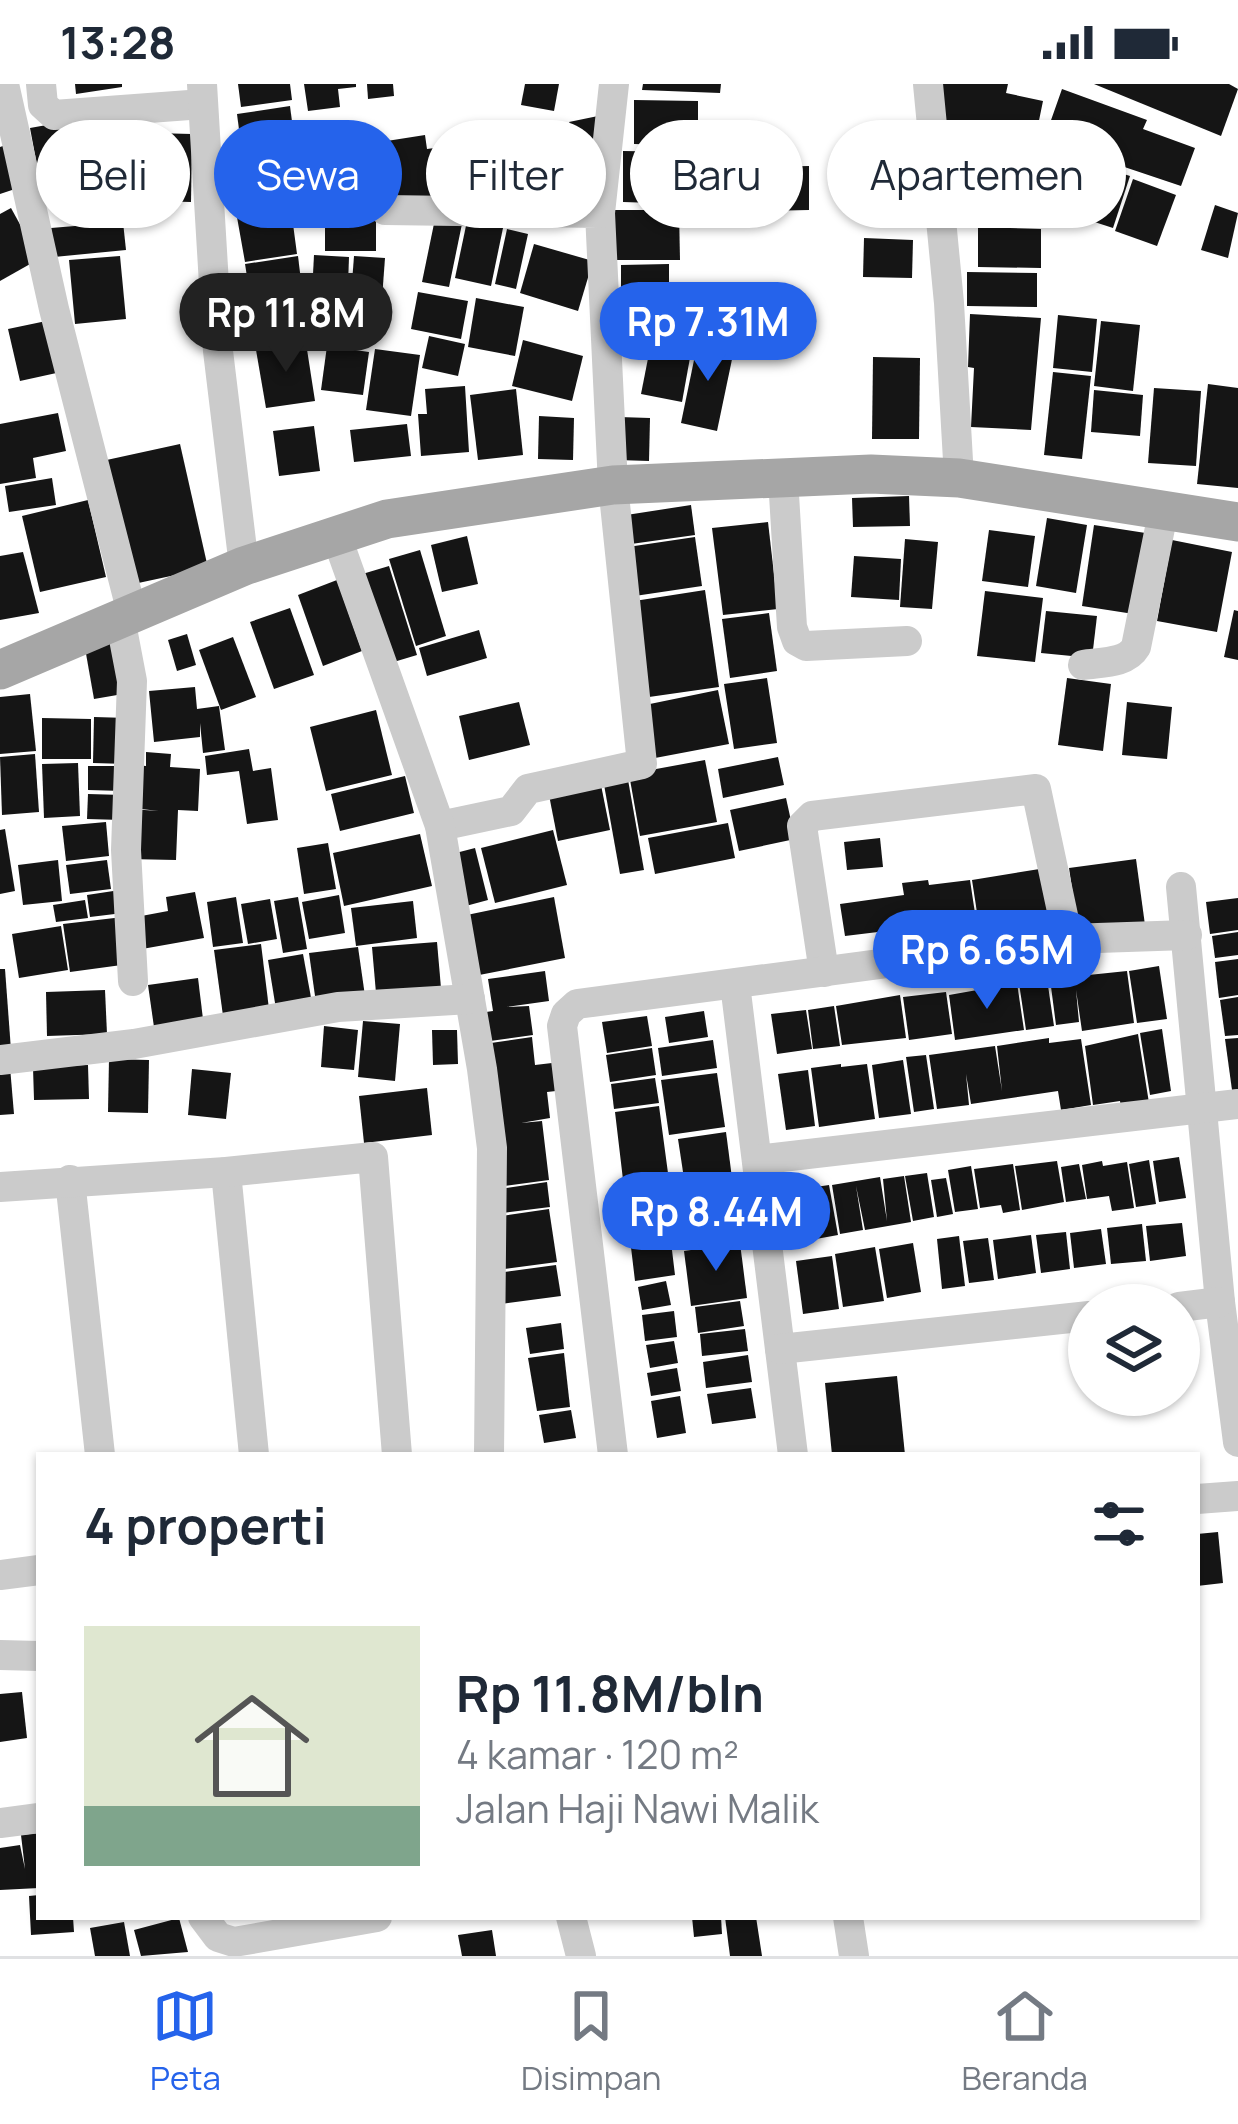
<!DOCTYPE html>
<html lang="id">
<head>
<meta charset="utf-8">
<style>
	body { margin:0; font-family:Manrope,sans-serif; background:#f6f6f7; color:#1f2937; height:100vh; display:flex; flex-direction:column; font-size:45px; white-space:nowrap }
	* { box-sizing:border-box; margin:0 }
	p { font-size:39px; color:#747a83 }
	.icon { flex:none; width:66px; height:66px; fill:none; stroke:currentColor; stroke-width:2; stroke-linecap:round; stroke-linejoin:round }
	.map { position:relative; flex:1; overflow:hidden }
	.details { position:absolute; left:36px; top:1368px; width:1164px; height:468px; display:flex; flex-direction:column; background:#fff; border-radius:0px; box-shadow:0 3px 9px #0004 }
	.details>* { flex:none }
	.hud { position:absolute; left:36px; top:36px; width:1167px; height:108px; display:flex; gap:24px }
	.buttons { position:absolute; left:1068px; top:1200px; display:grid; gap:24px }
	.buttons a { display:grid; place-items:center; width:132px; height:132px; border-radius:50%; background:#fff; box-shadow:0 3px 9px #0004; font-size:60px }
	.price { position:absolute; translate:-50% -102px; padding:0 27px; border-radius:42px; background:#2563eb; color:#fff; font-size:39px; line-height:78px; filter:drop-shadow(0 3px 6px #0008) }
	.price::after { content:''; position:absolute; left:50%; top:72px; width:36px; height:27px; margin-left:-18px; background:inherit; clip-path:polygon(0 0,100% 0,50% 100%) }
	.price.on { background:#222; color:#fff }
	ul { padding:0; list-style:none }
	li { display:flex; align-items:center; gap:36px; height:300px; padding:0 48px }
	li span { display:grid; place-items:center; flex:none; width:336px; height:240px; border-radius:0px; color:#555 }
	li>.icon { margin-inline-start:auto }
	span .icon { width:144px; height:144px; fill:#fffc; stroke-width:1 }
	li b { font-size:51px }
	h2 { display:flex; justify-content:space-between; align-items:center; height:144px; padding:0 48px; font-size:51px }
	.chip { padding:0 42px; border-radius:54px; background:#fff; box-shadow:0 3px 9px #0004; font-size:42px; line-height:108px }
	.chip.on { background:#2563eb; color:#fff }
	.status { display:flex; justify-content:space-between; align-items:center; height:84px; padding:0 60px; background:#fff; direction:ltr }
	.status svg { height:33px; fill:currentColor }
	.tabs { display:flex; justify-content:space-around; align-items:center; height:168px; border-top:3px solid #e0e1e3; background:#fff; font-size:33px; color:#747a83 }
	.tabs a { display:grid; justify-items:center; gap:6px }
	.tabs .on { color:#2563eb }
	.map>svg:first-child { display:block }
	.building { fill:#151515 }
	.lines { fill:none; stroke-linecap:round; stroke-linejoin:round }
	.minor { stroke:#cbcbcb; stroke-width:30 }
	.major { stroke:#a6a6a6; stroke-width:39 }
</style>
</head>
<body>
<div class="status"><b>13:28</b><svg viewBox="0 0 49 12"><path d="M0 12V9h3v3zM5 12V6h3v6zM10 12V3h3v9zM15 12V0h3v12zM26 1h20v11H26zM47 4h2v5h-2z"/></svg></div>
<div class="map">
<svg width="1238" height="1872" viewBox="0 0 1238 1872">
	<rect width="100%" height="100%" fill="#fff"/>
	<!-- building -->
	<g class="building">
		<polygon points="75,0 122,0 122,3 76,10"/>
		<polygon points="238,0 290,0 292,16 241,23"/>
		<polygon points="304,0 356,0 356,3 338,5 340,23 308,27"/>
		<polygon points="367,0 393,0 394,12 368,15"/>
		<polygon points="525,0 559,0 554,27 521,21"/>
		<polygon points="643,0 721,0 720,9 642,6"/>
		<polygon points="942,0 1008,0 1006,9 1043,17 1035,56 935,37"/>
		<polygon points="1094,0 1229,0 1238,5 1221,52"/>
		<polygon points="1062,5 1147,36 1143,45 1195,64 1181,102 1044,56"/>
		<polygon points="634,16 698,17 698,62 634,60"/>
		<polygon points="290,22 294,53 241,61 237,30"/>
		<polygon points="598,32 603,59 574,65 569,38"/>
		<polygon points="69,37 79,90 40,97 30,44"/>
		<polygon points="81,46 149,47 148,91 79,89"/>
		<polygon points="153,49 192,50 191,118 152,117"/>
		<polygon points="425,51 427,65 473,59 481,116 383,121 374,59"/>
		<polygon points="290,56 293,83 245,90 241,64"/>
		<polygon points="9,60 21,103 0,110 0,63"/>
		<polygon points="372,61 379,108 349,113 342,65"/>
		<polygon points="338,63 347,117 317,122 314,108 236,119 232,94 310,83 308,69"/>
		<rect x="969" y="66" width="64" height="33"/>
		<polygon points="623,67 687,68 686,120 623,118"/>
		<polygon points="540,74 545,115 512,119 506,78"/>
		<polygon points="1089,79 1130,92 1113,144 1073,131"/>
		<polygon points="809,82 809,126 763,127 762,83"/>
		<polygon points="1133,95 1176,111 1157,162 1115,147"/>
		<polygon points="65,96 126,101 123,135 62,130"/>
		<polygon points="1042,101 1043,138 974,139 973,103"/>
		<polygon points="310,111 314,137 293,140 297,170 245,178 235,122"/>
		<polygon points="1215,121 1238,129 1228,174 1201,166"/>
		<polygon points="11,124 39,175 0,197 0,130"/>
		<polygon points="611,126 679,126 680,176 612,176"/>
		<rect x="325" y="128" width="51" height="39"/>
		<polygon points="436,130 463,135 449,203 422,198"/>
		<polygon points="467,137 503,144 491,202 455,194"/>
		<polygon points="123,138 126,166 54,173 51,144"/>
		<polygon points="978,143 1041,145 1041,184 978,183"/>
		<polygon points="507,145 528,150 516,205 495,200"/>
		<polygon points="864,154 913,156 912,194 863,193"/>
		<polygon points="534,160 593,177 578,227 520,209"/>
		<polygon points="314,171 349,173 347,229 311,228"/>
		<polygon points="120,172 126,235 75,240 69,176"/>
		<polygon points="298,172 301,197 249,205 245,180"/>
		<polygon points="354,172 385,174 381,228 350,225"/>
		<polygon points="669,180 669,224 621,224 621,181"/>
		<polygon points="967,188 1037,189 1037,223 967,222"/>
		<polygon points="301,200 305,257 256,264 248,207"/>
		<polygon points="418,208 468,217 461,255 411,245"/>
		<polygon points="476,214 524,223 515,272 468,263"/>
		<polygon points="970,230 1041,234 1031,346 971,343 974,284 968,283"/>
		<polygon points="1058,231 1097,235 1092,288 1053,284"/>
		<polygon points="51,236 61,288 20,297 8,245"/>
		<polygon points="1101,237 1140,241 1133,307 1094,302"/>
		<polygon points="653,249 693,257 682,318 641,310"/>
		<polygon points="429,252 465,260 458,292 422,284"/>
		<polygon points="699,252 735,261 717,347 681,339"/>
		<polygon points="523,256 583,272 572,317 512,302"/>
		<polygon points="306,259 315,317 266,324 256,266"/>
		<polygon points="327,262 369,268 363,311 321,306"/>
		<polygon points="375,265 420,271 411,332 366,326"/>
		<polygon points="873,273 920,274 919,355 872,355"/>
		<polygon points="1053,288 1091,292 1082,375 1044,371"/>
		<polygon points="1208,300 1238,304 1238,404 1197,400"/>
		<polygon points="465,302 469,368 421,372 418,330 427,330 425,305"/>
		<polygon points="1154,304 1201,307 1196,382 1148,379"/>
		<polygon points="516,305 523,371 478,376 470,311"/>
		<polygon points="1094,306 1143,311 1140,352 1091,348"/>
		<polygon points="58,329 66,367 33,374 36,394 0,400 0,340"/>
		<polygon points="539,332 574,334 573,376 538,375"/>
		<polygon points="619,333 650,334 649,377 618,376"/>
		<polygon points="407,340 411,372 354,378 350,346"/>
		<polygon points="314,342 320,387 279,392 273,347"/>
		<polygon points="180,360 208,484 129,501 102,377"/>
		<polygon points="52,394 56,421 9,428 5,402"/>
		<polygon points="909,412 910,442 853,443 852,414"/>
		<polygon points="88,416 106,493 40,508 22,432"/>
		<polygon points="691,421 695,451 624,461 620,432"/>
		<polygon points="1047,434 1087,441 1076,509 1036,502"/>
		<polygon points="768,438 778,525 723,531 712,444"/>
		<polygon points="1094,441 1152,450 1140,531 1082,522"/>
		<polygon points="989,446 1035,452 1028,503 982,497"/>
		<polygon points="467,452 478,500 442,508 431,461"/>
		<polygon points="695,453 702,502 628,513 621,464"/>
		<polygon points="905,455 938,458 932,525 900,523"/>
		<polygon points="1172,456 1232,468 1217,548 1157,537"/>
		<polygon points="420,466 446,552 416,562 389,475"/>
		<polygon points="23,468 39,529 0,536 0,472"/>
		<polygon points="854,472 901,475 899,516 851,513"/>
		<polygon points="389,482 417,571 387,580 359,491"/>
		<polygon points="337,496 362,567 323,582 298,511"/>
		<polygon points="705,506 719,603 642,614 628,518"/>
		<polygon points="985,507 1043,514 1035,578 977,572"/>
		<polygon points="290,524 314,591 274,605 250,538"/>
		<polygon points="1234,526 1238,527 1238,576 1224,573"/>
		<polygon points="1046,527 1097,532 1092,574 1041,569"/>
		<polygon points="769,529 777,587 730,594 722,535"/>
		<polygon points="479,546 487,574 427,592 419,564"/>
		<polygon points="187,550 196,581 177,587 168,556"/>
		<polygon points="233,553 256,613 221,626 199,566"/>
		<polygon points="115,559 123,610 94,615 85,564"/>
		<polygon points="767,594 777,659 734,665 724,600"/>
		<polygon points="1067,594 1111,600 1103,667 1058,661"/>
		<polygon points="195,603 197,625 219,622 225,666 203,669 200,639 200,653 154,658 149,607"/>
		<polygon points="718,606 729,660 655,674 645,621"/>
		<polygon points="30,610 36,667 0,670 0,613"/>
		<polygon points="519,618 530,661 469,676 459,632"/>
		<polygon points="1127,618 1172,623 1167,675 1122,671"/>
		<polygon points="376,626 392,691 326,707 310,643"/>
		<polygon points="94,633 128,634 127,680 93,679"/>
		<polygon points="42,634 91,635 91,675 42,675"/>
		<polygon points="249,665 253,687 271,684 278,736 247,740 239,687 207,691 205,672"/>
		<polygon points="146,668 171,670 170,683 200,685 198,727 178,726 176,776 128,775 130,725 159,727 132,724 134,681 146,682"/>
		<polygon points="35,670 39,728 2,731 0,673"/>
		<polygon points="778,673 784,701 723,714 718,685"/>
		<polygon points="705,676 717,738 640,752 629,690"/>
		<polygon points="78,679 80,732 44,734 42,680"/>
		<polygon points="88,682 124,682 123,707 88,706"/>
		<polygon points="627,690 644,786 620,790 603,695"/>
		<polygon points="405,692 414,729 340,747 331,710"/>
		<polygon points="600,696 610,746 558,757 548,706"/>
		<polygon points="88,710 123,711 122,736 87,735"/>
		<polygon points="786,714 795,755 739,767 730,726"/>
		<polygon points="106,738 109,772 66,777 62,742"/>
		<polygon points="728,739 735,774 655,790 648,754"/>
		<polygon points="5,745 15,807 0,810 0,746"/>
		<polygon points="553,746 567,801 495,819 481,764"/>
		<polygon points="420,750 432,802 344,822 333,769"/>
		<polygon points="880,754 883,783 847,786 844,758"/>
		<polygon points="328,759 336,805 304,810 297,764"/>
		<polygon points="475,764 488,816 462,823 448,771"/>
		<polygon points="1136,775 1145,841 1079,851 1069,784"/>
		<polygon points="58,776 62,817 23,821 18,781"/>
		<polygon points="107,776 111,805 70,810 66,781"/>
		<polygon points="1052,783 1058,827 978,835 972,796"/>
		<polygon points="928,796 929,801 970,796 976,836 907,849 910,864 881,869 878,848 845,852 840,820 904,811 902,799"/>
		<polygon points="120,806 123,829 90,833 87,811"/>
		<polygon points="195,808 204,854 142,865 136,833 168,827 166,813"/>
		<polygon points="339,811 345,849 309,855 302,818"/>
		<polygon points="236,813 243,859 213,863 207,818"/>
		<polygon points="298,813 307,865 283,869 274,817"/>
		<polygon points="554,813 565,874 474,892 462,832"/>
		<polygon points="1238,814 1238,846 1210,850 1206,818"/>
		<polygon points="270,815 277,855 248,860 241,820"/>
		<polygon points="85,816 88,834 56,838 53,821"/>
		<polygon points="413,817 417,854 356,862 351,824"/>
		<polygon points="123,833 129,880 70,888 63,840"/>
		<polygon points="61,842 68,886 19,894 12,850"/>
		<polygon points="1238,848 1238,871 1215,874 1212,852"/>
		<polygon points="437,858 441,904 376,909 372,863"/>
		<polygon points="261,860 270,933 224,939 214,866"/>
		<polygon points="358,863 365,912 316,919 309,869"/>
		<polygon points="303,870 312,919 276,925 268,876"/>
		<polygon points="1238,875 1238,911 1219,914 1215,878"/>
		<polygon points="1159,882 1167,935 1137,939 1129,887"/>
		<polygon points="0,885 5,885 11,966 0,966"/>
		<polygon points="545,887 549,917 506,923 529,922 533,951 483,958 479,929 493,927 488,895"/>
		<polygon points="1127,887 1134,939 1082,947 1076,906 1079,938 1056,941 1050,895"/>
		<polygon points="198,894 203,935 154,943 148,901"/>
		<polygon points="1047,895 1054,942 1026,946 1019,899"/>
		<polygon points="1017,899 1024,946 955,956 949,911"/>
		<polygon points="105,906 107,950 47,952 46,908"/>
		<polygon points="946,908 952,950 909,956 903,913"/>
		<polygon points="900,911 906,954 842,961 836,922"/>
		<polygon points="1238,913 1238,951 1225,952 1220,916"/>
		<polygon points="834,922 840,962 813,965 808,926"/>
		<polygon points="806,926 812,965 777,970 771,930"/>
		<polygon points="704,927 708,953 669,959 665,933"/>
		<polygon points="647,932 652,962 607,969 602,938"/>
		<polygon points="363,937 400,940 395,997 358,993"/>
		<polygon points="324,942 358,946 354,986 321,983"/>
		<polygon points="1162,945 1171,1007 1150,1011 1140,949"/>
		<polygon points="432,946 457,946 458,980 433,981"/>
		<polygon points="1138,950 1149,1019 1121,1024 1120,1017 1093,1021 1085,962"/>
		<polygon points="532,953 535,981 552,979 556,1007 547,1008 550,1034 521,1039 542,1037 549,1096 504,1102 484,960"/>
		<polygon points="1049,954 1049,959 1081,955 1091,1021 1061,1026 1058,1007 971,1020 966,990 969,1021 937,1025 929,971 995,962 1002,1007 997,962"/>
		<polygon points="1238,954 1238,1006 1232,1006 1225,955"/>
		<polygon points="713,956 717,984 662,992 658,964"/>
		<polygon points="652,964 656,991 610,998 606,971"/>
		<polygon points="926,971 934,1025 914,1028 906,973"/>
		<polygon points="109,975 149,976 148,1029 108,1028"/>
		<polygon points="903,976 911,1030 879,1034 872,981"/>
		<polygon points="841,980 841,983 867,980 875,1035 819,1043 811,984"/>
		<polygon points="88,981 89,1015 34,1016 33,983"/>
		<polygon points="10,983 14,1030 0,1031 0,984"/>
		<polygon points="192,985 231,989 226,1035 188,1031"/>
		<polygon points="808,986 815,1042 786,1046 778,990"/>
		<polygon points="717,989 725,1043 669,1051 661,996"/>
		<polygon points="655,994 659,1019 614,1025 611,1000"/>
		<polygon points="427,1004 432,1051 364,1059 359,1012"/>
		<polygon points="659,1022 670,1104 672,1132 668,1133 675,1191 635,1197 615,1028"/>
		<polygon points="726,1048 732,1094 685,1101 678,1055"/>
		<polygon points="1179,1073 1186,1114 1159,1118 1153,1077"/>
		<polygon points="1149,1076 1156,1120 1136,1123 1129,1080"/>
		<polygon points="1057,1077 1064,1118 1022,1126 1015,1082"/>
		<polygon points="1102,1077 1103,1082 1127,1078 1134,1124 1112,1127 1109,1112 1087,1115 1082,1081"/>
		<polygon points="1013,1080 1020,1126 1003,1129 1001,1121 980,1124 974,1085"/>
		<polygon points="1079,1080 1086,1115 1066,1118 1061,1083"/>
		<polygon points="971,1082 978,1125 955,1128 948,1086"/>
		<polygon points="927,1089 934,1133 913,1137 905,1092"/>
		<polygon points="904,1092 911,1138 865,1146 856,1102 863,1146 840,1150 832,1101 880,1093 887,1137 883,1095"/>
		<polygon points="946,1094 953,1130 937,1133 931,1096"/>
		<polygon points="547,1098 550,1123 503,1129 499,1105"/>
		<polygon points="731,1100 739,1154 682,1162 675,1108"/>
		<polygon points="829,1101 838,1151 805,1157 796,1106"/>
		<polygon points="549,1125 557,1178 497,1186 495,1133"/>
		<polygon points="1182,1139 1186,1172 1150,1177 1146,1142"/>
		<polygon points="1142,1140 1146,1177 1111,1180 1107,1144"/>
		<polygon points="1101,1145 1106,1180 1074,1184 1070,1149"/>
		<polygon points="1066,1148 1070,1185 1041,1189 1036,1151"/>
		<polygon points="1031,1151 1036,1189 998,1195 993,1156"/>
		<polygon points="959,1152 965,1202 942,1205 937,1155"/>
		<polygon points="988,1154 994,1196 969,1199 963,1157"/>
		<polygon points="740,1159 747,1214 691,1222 684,1167"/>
		<polygon points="913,1159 921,1208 887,1214 879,1165"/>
		<polygon points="875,1163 884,1217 843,1223 835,1170"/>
		<polygon points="832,1172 839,1225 803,1230 796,1177"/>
		<polygon points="556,1181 561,1212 501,1220 497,1189"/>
		<polygon points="666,1197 671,1221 642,1226 638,1203"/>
		<polygon points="740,1217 744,1242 698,1249 695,1223"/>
		<polygon points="674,1227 677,1253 645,1257 642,1231"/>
		<polygon points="561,1239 564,1265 530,1270 526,1244"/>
		<polygon points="745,1245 748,1267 702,1272 700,1250"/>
		<polygon points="674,1257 678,1279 650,1284 646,1261"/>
		<polygon points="564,1269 570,1323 537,1327 528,1274"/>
		<polygon points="748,1271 752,1298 706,1304 703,1278"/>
		<polygon points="677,1284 681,1307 651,1312 647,1289"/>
		<polygon points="897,1292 905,1371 832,1371 825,1299"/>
		<polygon points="751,1304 756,1334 712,1340 707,1310"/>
		<polygon points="680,1312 686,1349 657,1354 651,1317"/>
		<polygon points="571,1326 576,1354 544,1359 539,1331"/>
		<polygon points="1218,1448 1223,1499 1197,1502 1197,1450"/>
		<polygon points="22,1608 27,1654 0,1658 0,1610"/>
		<polygon points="39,1749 39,1804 0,1806 0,1764 20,1761 25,1785 21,1751"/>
		<polygon points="39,1811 39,1833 73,1833 74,1848 31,1851 29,1812"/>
		<polygon points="692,1833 721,1833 722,1850 694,1853"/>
		<polygon points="725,1833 756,1833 762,1872 730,1872"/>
		<polygon points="179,1834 188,1868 141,1872 134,1846"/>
		<polygon points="124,1838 130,1872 95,1872 90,1844"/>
		<polygon points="492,1846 496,1872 462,1872 458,1851"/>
	</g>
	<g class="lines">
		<!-- minor -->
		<g class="minor">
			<polyline points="4,0 54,225 132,529"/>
			<polyline points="41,0 43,21 54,31 203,20"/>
			<polyline points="202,0 218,267 244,482"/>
			<polyline points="928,0 949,219 959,394"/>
			<polyline points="933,54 981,53 1045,62"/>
			<polyline points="385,126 600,129 613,401 642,680 528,705 511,727 440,742"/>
			<polyline points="600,129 614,0"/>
			<polyline points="783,394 792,543 797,557 806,562 907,557"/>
			<polyline points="336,451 440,742 482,985 492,1064 489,1371"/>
			<polyline points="120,534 132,597 126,766 133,897"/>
			<path d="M1083,581C1101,578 1126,580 1136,563L1164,424"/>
			<polyline points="1181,803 1220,1218 1238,1358"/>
			<polyline points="824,888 802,742 812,732 1036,705 1068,855"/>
			<polyline points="735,900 793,1371"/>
			<polyline points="0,976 134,960 338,923 470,915"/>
			<polyline points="757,1076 1238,1020"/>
			<polyline points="226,1088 254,1371"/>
			<polyline points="70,1096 100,1371"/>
			<polyline points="0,1103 226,1088 373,1073 397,1371"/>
			<polyline points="1179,1223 1220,1218"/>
			<polyline points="780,1265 1089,1232"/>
			<polyline points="613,1371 562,942 566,930 577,920 1068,855 1187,851"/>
			<polyline points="1197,1415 1238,1412"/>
			<polyline points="0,1491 39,1486"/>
			<polyline points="0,1571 39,1572"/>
			<polyline points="0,1739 39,1734"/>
			<polyline points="203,1833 218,1853 234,1858 377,1833"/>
			<polyline points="571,1833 581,1872"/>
			<polyline points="848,1833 854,1872"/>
		</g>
		<!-- major -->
		<polyline class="major" points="0,586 244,482 387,435 613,401 871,390 959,394 1238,438"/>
	</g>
</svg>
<div class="buttons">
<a><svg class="icon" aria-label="layers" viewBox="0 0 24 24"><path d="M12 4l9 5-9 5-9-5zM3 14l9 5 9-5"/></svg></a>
</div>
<b class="price on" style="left:286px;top:291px">Rp 11.8M</b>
<b class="price" style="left:708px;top:300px">Rp 7.31M</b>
<b class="price" style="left:987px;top:928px">Rp 6.65M</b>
<b class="price" style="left:716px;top:1190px">Rp 8.44M</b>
<div class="hud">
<a class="chip">Beli</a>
<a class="chip on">Sewa</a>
<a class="chip">Filter</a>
<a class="chip">Baru</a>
<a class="chip">Apartemen</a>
</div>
<section class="details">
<h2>4 properti<svg class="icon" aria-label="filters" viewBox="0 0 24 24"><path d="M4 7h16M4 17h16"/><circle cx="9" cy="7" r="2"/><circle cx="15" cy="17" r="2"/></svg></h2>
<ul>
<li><span style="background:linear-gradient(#dfe7d0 75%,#7fa58c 0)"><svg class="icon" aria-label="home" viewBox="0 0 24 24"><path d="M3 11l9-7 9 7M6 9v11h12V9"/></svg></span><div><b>Rp 11.8M/bln</b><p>4 kamar · 120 m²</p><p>Jalan Haji Nawi Malik</p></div></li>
</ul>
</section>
</div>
<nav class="tabs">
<a class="on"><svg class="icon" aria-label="map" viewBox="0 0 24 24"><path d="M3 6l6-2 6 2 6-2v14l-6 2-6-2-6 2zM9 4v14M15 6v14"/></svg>Peta</a>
<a><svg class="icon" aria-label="saved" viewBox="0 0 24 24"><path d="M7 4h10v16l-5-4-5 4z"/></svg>Disimpan</a>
<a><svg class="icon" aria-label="home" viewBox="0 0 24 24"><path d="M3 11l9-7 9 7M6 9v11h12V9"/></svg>Beranda</a>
</nav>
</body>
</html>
